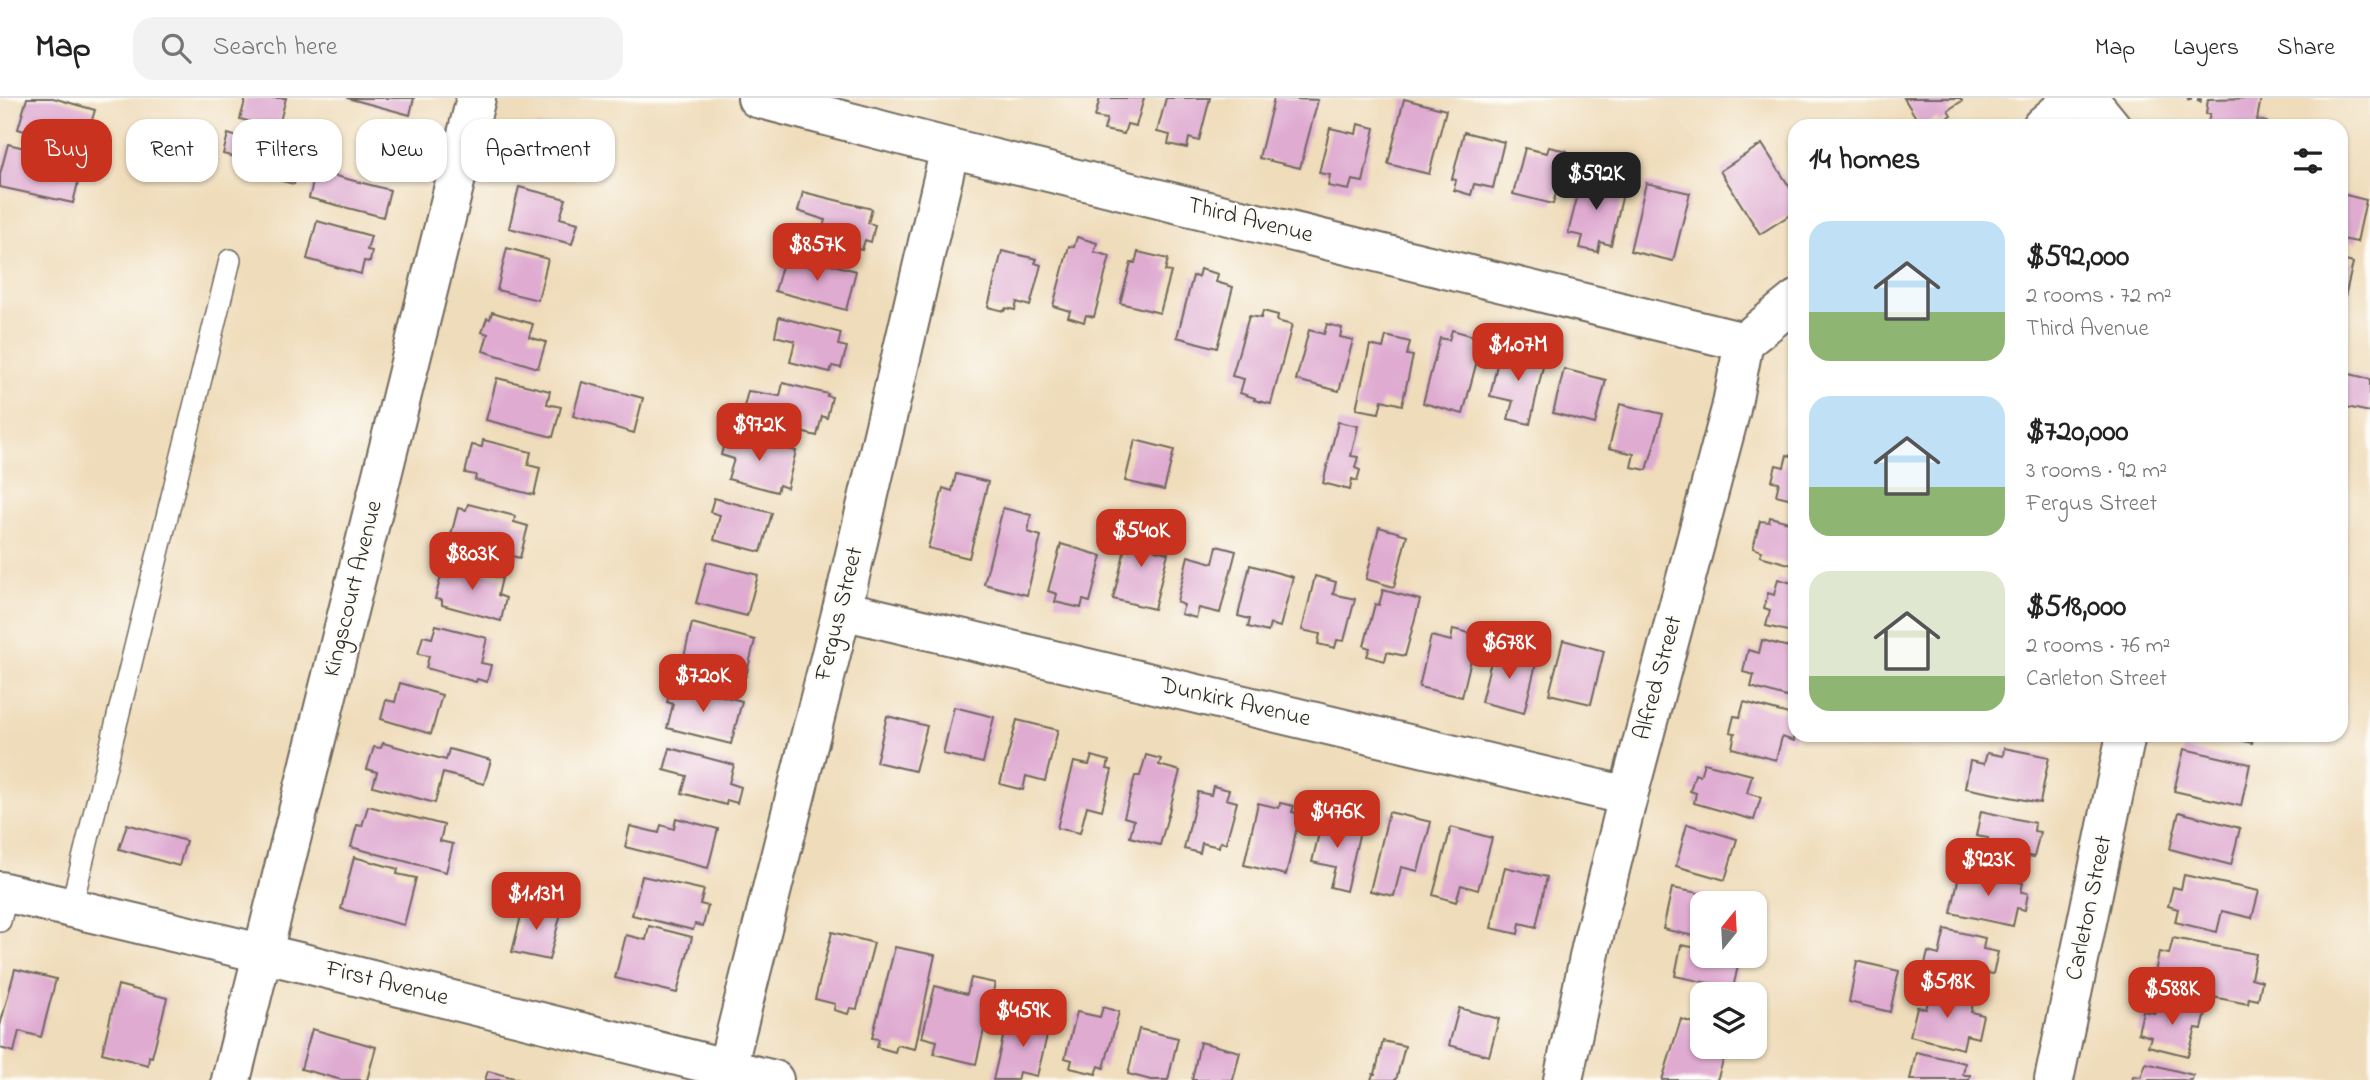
<!DOCTYPE html>
<html lang="en">
<head>
<meta charset="utf-8">
<style>
	body { margin:0; font-family:"Indie Flower",sans-serif; background:#f2f2f2; color:#222; height:100vh; display:flex; flex-direction:column; font-size:26px; white-space:nowrap }
	* { box-sizing:border-box; margin:0 }
	p { font-size:23px; color:#767676 }
	.icon { flex:none; width:38px; height:38px; fill:none; stroke:currentColor; stroke-width:2; stroke-linecap:round; stroke-linejoin:round }
	.map { position:relative; flex:1; overflow:hidden }
	.details { position:absolute; left:1788px; top:21px; width:560px; height:623px; display:flex; flex-direction:column; background:#fff; border-radius:21px; box-shadow:0 2px 5px #0004 }
	.details>* { flex:none }
	.banner { position:absolute; left:21px; top:21px; width:665px; height:63px; display:flex; gap:14px }
	.needle { width:46px; rotate:18deg }
	.fabs { position:absolute; left:1690px; top:793px; display:grid; gap:14px }
	.fabs a { display:grid; place-items:center; width:77px; height:77px; border-radius:14px; background:#fff; box-shadow:0 2px 5px #0004; font-size:35px }
	.price { position:absolute; translate:-50% -60px; padding:0 16px; border-radius:14px; background:#c8321e; color:#fff; font-size:23px; line-height:46px; filter:drop-shadow(0 2px 4px #0008) }
	.price::after { content:''; position:absolute; left:50%; top:42px; width:21px; height:16px; margin-left:-10px; background:inherit; clip-path:polygon(0 0,100% 0,50% 100%) }
	.price.selected { background:#222; color:#fff }
	ul { padding:0; list-style:none }
	li { display:flex; align-items:center; gap:21px; height:175px; padding:0 21px }
	li span { display:grid; place-items:center; flex:none; width:196px; height:140px; border-radius:21px; color:#555 }
	li>.icon { margin-inline-start:auto }
	span .icon { width:84px; height:84px; fill:#fffc; stroke-width:1 }
	li b { font-size:30px }
	h2 { display:flex; justify-content:space-between; align-items:center; height:84px; padding:0 21px; font-size:30px }
	.chip { padding:0 24px; border-radius:21px; background:#fff; box-shadow:0 2px 5px #0004; font-size:24px; line-height:63px }
	.chip.selected { background:#c8321e; color:#fff }
	header { display:flex; align-items:center; gap:42px; box-sizing:border-box; height:98px; padding:0 35px; background:#fff; border-bottom:2px solid #e0e0e0 }
	header strong { font-size:33px }
	nav { display:flex; gap:38px; margin-inline-start:auto; font-size:24px }
	.search { width:490px; height:63px; background:#f2f2f2; display:flex; align-items:center; gap:18px; box-sizing:border-box; padding:0 24px; border-radius:21px; color:#767676; font-size:26px }
	.map>svg:first-child { display:block }
	.building { fill:#dfabd1 }
	.lines { fill:none; stroke-linecap:round; stroke-linejoin:round }
	.lane-casing { stroke:#70695d; stroke-width:24 }
	.street-casing { stroke:#70695d; stroke-width:42 }
	.path { stroke:#70695d; stroke-width:4.5; stroke-dasharray:5 5; stroke-linecap:butt }
	.lane { stroke:#fff; stroke-width:21 }
	.street { stroke:#fff; stroke-width:38 }
	.labels { text-anchor:middle; dominant-baseline:central; stroke-width:5; stroke-linejoin:round; paint-order:stroke }
	.street-label { font-size:24px; fill:#2b2b2b; stroke:#fdfcf7 }
</style>
</head>
<body>
<header>
<strong>Map</strong>
<div class="search"><svg class="icon" aria-label="search" viewBox="0 0 24 24"><circle cx="10" cy="10" r="6"/><path d="M15 15l6 6"/></svg>Search here</div>
<nav><a>Map</a><a>Layers</a><a>Share</a></nav>
</header>
<div class="map">
<svg width="2370" height="982" viewBox="0 0 2370 982">
	<rect width="100%" height="100%" fill="#fdfcf7"/>
	<filter id="ink" filterUnits="userSpaceOnUse"><feTurbulence type="fractalNoise" baseFrequency=".0143" numOctaves="2"/><feDisplacementMap in="SourceGraphic" scale="14" xChannelSelector="R" yChannelSelector="G"/><feConvolveMatrix kernelMatrix="1 2 1 2 8 2 1 2 1" color-interpolation-filters="sRGB"/></filter>
	<filter id="wash" filterUnits="userSpaceOnUse"><feTurbulence type="fractalNoise" baseFrequency=".00686" numOctaves="4" result="noise"/><feDisplacementMap in="SourceGraphic" scale="28" xChannelSelector="R" yChannelSelector="G"/><feGaussianBlur stdDeviation="1.57" result="paint"/><feColorMatrix in="noise" values="0 0 0 0 0 0 0 0 0 0 0 0 0 0 0 0 0 1.4 0 .05"/><feComposite in="paint" operator="in"/></filter>
	<g filter="url(#wash)">
		<rect width="100%" height="100%" fill="#efdcba"/>
		<g id="blocks">
			<!-- building -->
			<g class="building">
				<polygon points="27,0 53,0 95,12 85,46 62,39 61,44 18,31"/>
				<polygon points="246,0 286,0 278,31 240,21"/>
				<polygon points="347,0 414,0 410,17"/>
				<polygon points="1100,0 1144,0 1136,28 1127,26 1124,36 1104,32 1107,21 1095,19"/>
				<polygon points="1166,0 1210,0 1199,43 1189,40 1187,50 1168,46 1170,37 1157,34"/>
				<polygon points="1274,0 1318,2 1300,70 1259,60"/>
				<polygon points="1904,0 1960,0 1962,3 1948,12 1951,17 1939,25 1936,20 1921,28"/>
				<polygon points="2261,0 2257,22 2267,24 2266,28 2207,28 2210,16 2206,16 2208,1"/>
				<polygon points="1404,1 1446,12 1429,76 1388,66"/>
				<polygon points="1358,26 1375,30 1363,84 1352,82 1349,92 1328,88 1330,77 1319,75 1330,30 1356,36"/>
				<polygon points="537,27 592,42 588,58 576,56 569,81 527,70"/>
				<polygon points="1464,34 1504,44 1493,90 1474,86 1471,97 1454,92 1456,82 1452,81"/>
				<polygon points="290,35 311,41 301,76 297,75 294,86 270,80 273,69 223,56 228,36 285,53"/>
				<polygon points="8,46 83,64 73,105 0,89 0,76"/>
				<polygon points="1762,46 1796,99 1796,113 1760,136 1720,73"/>
				<polygon points="1549,49 1567,53 1553,106 1513,96 1525,50 1547,55"/>
				<polygon points="316,73 390,92 383,119 309,100"/>
				<polygon points="1583,77 1625,87 1611,147 1600,144 1598,154 1580,150 1583,138 1568,135"/>
				<polygon points="1646,85 1690,95 1673,163 1630,153"/>
				<polygon points="519,89 566,101 560,120 578,125 572,146 509,130"/>
				<polygon points="803,94 872,111 868,125 875,127 871,144 865,142 862,152 820,141 825,122 798,113"/>
				<polygon points="2342,96 2366,102 2357,144 2342,141"/>
				<polygon points="317,123 371,138 367,152 372,153 370,164 364,163 361,176 307,161"/>
				<polygon points="1077,139 1097,145 1094,154 1110,158 1094,219 1086,217 1084,224 1068,219 1070,213 1053,208 1069,148 1074,149"/>
				<polygon points="507,150 548,161 538,202 497,192"/>
				<polygon points="1002,153 1037,161 1035,165 1041,167 1030,208 1017,204 1015,212 1006,210 1004,213 988,209"/>
				<polygon points="1138,154 1168,161 1165,173 1171,174 1160,215 1120,205 1131,165 1135,165"/>
				<polygon points="784,161 813,170 815,162 856,173 846,212 775,193"/>
				<polygon points="2342,162 2353,165 2343,207 2342,207"/>
				<polygon points="1200,171 1218,176 1216,184 1233,189 1217,250 1177,239 1193,178 1198,179"/>
				<polygon points="1263,213 1278,217 1277,223 1292,227 1271,306 1254,302 1255,300 1240,295 1244,281 1232,278 1249,218 1261,220"/>
				<polygon points="492,214 533,226 529,239 546,244 538,270 483,253 488,236 482,234 487,220 490,221"/>
				<polygon points="779,219 841,235 838,247 847,249 841,270 832,268 830,274 790,264 795,243 775,238"/>
				<polygon points="1327,226 1342,230 1340,239 1353,242 1339,293 1296,282 1309,232 1324,236"/>
				<polygon points="1452,232 1477,239 1474,250 1480,251 1463,316 1423,305 1440,240 1449,242"/>
				<polygon points="1386,238 1410,244 1407,257 1413,258 1402,307 1382,302 1379,315 1356,311 1370,247 1383,250"/>
				<polygon points="1511,250 1525,253 1523,260 1544,264 1530,326 1508,321 1513,303 1490,298 1500,253 1510,256"/>
				<polygon points="1564,271 1606,282 1595,326 1553,315"/>
				<polygon points="2346,275 2370,281 2370,314 2342,308 2342,294"/>
				<polygon points="497,280 550,293 547,306 561,309 553,339 486,322"/>
				<polygon points="582,284 643,300 634,335 573,318"/>
				<polygon points="783,285 828,296 827,298 832,299 827,320 822,318 817,338 762,325 763,322 742,317 748,293 780,298"/>
				<polygon points="1620,306 1663,316 1647,372 1631,369 1634,356 1609,350"/>
				<polygon points="1338,324 1358,328 1351,358 1358,359 1355,370 1360,372 1357,383 1352,381 1350,392 1323,385"/>
				<polygon points="726,337 796,353 787,390 779,387 777,394 728,381 734,361 721,357"/>
				<polygon points="483,342 531,354 528,367 540,370 534,397 475,382 476,377 465,375 472,347 482,349"/>
				<polygon points="1135,342 1174,352 1164,392 1125,383"/>
				<polygon points="1787,357 1796,359 1796,402 1776,397 1779,384 1772,383 1776,367 1784,369"/>
				<polygon points="956,376 988,384 969,460 928,450 943,390 952,393"/>
				<polygon points="714,400 772,415 761,454 714,442 720,417 710,414"/>
				<polygon points="468,406 515,418 514,424 528,428 520,460 459,445 461,439 451,437 458,410 466,412"/>
				<polygon points="1003,410 1031,417 1028,434 1041,438 1027,497 984,486"/>
				<polygon points="1770,419 1796,426 1796,468 1760,458 1762,453 1753,450 1760,423 1769,424"/>
				<polygon points="1131,426 1159,433 1155,452 1168,455 1154,511 1113,501"/>
				<polygon points="1379,429 1407,437 1394,489 1366,481"/>
				<polygon points="1061,446 1102,458 1090,504 1083,502 1081,510 1055,504 1057,496 1048,493"/>
				<polygon points="1217,448 1236,453 1220,515 1199,510 1196,520 1181,516 1184,507 1177,504 1188,458 1213,465"/>
				<polygon points="707,464 758,477 747,518 696,505"/>
				<polygon points="454,467 502,480 498,497 506,500 501,523 442,507 442,502 435,501 443,471 452,473"/>
				<polygon points="1250,467 1293,479 1280,529 1270,526 1268,534 1248,529 1250,521 1238,518"/>
				<polygon points="1315,478 1336,484 1333,496 1355,501 1344,543 1337,542 1335,550 1318,546 1320,536 1302,532"/>
				<polygon points="1778,481 1796,486 1796,535 1766,528 1770,512 1764,510 1768,495 1774,497"/>
				<polygon points="1383,492 1420,502 1405,558 1387,554 1385,563 1367,558 1370,550 1364,548 1375,506 1379,507"/>
				<polygon points="692,525 755,542 746,578 733,574 731,580 682,567"/>
				<polygon points="436,527 487,540 481,565 491,567 487,584 477,581 476,584 426,570 429,558 418,556 423,538 432,540"/>
				<polygon points="1453,531 1477,537 1462,599 1419,589 1431,538 1451,543"/>
				<polygon points="1563,542 1604,553 1591,606 1549,596"/>
				<polygon points="1762,542 1796,551 1796,582 1790,600 1751,589 1754,577 1743,574 1748,552 1759,555"/>
				<polygon points="1494,551 1537,562 1524,615 1481,604"/>
				<polygon points="400,585 442,597 431,636 381,621 386,602 395,604"/>
				<polygon points="677,586 742,603 731,646 667,630 673,606 667,604 672,587 677,588"/>
				<polygon points="1744,604 1796,618 1794,643 1782,639 1776,662 1732,650 1735,635 1730,634 1734,618 1740,619"/>
				<polygon points="954,609 994,619 983,665 943,656"/>
				<polygon points="887,618 927,628 915,673 876,664"/>
				<polygon points="1017,622 1058,632 1045,683 1026,678 1023,692 1000,686"/>
				<polygon points="2220,637 2254,637 2252,645"/>
				<polygon points="383,645 446,662 449,651 491,662 484,686 443,675 435,705 373,688 377,674 367,671 374,649 381,650"/>
				<polygon points="670,650 734,667 729,685 741,689 737,705 727,702 726,707 682,695 687,678 664,672"/>
				<polygon points="2004,650 2049,659 2040,705 1965,690 1970,663 1984,666 1987,655 2003,658"/>
				<polygon points="2184,651 2250,666 2241,708 2174,693"/>
				<polygon points="1146,657 1161,661 1159,667 1180,673 1160,747 1130,739 1134,722 1124,719 1135,678 1140,678"/>
				<polygon points="1092,658 1109,663 1107,671 1112,672 1102,712 1087,708 1080,735 1057,730 1074,664 1089,667"/>
				<polygon points="1704,665 1752,677 1747,695 1761,699 1754,722 1694,705 1696,695 1690,693 1695,676 1700,678"/>
				<polygon points="1213,688 1229,692 1226,701 1237,704 1226,745 1220,744 1219,749 1202,745 1200,755 1184,751 1198,694 1211,697"/>
				<polygon points="1258,705 1279,710 1280,705 1294,708 1292,714 1300,716 1286,777 1244,767"/>
				<polygon points="368,708 444,727 440,743 453,746 446,774 351,749 357,727 362,728"/>
				<polygon points="1981,713 2035,725 2034,733 2040,734 2034,759 2028,758 2026,766 1985,756 1988,740 1976,738"/>
				<polygon points="1389,714 1431,724 1418,773 1401,769 1394,798 1370,793"/>
				<polygon points="2179,714 2240,730 2231,767 2170,751"/>
				<polygon points="1328,718 1345,722 1344,729 1360,733 1346,793 1330,789 1335,769 1312,764 1322,723 1327,724"/>
				<polygon points="676,720 718,731 708,770 625,749 630,728 659,735 661,727 674,731"/>
				<polygon points="127,726 186,743 179,768 119,751"/>
				<polygon points="1687,726 1737,741 1725,782 1676,768"/>
				<polygon points="1451,729 1492,740 1478,792 1461,787 1456,804 1433,797"/>
				<polygon points="354,759 398,771 397,776 416,780 404,827 341,811"/>
				<polygon points="1505,769 1547,779 1536,829 1520,825 1518,836 1491,830"/>
				<polygon points="1960,773 2023,785 2021,794 2028,795 2025,812 2017,810 2013,828 1951,815"/>
				<polygon points="2184,777 2259,793 2252,820 2222,813 2217,834 2175,824 2178,811 2168,808 2173,789 2181,791"/>
				<polygon points="642,778 704,792 700,806 708,808 703,828 695,826 693,832 632,817"/>
				<polygon points="1672,790 1720,799 1719,805 1703,805 1703,840 1663,831"/>
				<polygon points="524,806 561,815 549,862 512,854"/>
				<polygon points="649,828 692,839 677,895 615,880 626,837 646,842"/>
				<polygon points="1945,831 1985,840 1983,851 1998,854 1993,876 1978,874 1975,886 1923,874 1928,854 1939,857"/>
				<polygon points="832,834 874,845 857,911 850,910 848,916 834,912 835,906 815,901"/>
				<polygon points="2173,840 2256,856 2251,880 2262,883 2258,902 2249,900 2248,906 2163,889 2166,877 2155,875 2159,854 2169,856"/>
				<polygon points="1681,847 1703,851 1703,858 1740,859 1733,890 1675,878"/>
				<polygon points="895,849 935,857 915,951 897,947 895,954 877,949 879,941 872,940"/>
				<polygon points="1857,863 1899,873 1890,914 1849,904"/>
				<polygon points="15,871 56,881 41,939 19,933 14,954 0,950 0,928"/>
				<polygon points="971,880 995,885 976,966 934,956 937,943 922,939 935,888 967,896"/>
				<polygon points="118,887 167,900 152,959 149,958 148,967 102,955"/>
				<polygon points="1931,892 1974,902 1971,914 1983,917 1978,940 1966,937 1963,951 1910,938 1917,909 1926,911"/>
				<polygon points="2158,903 2206,915 2202,931 2196,930 2188,958 2148,948 2151,939 2138,935 2143,913 2155,915"/>
				<polygon points="1103,909 1119,914 1104,970 1099,968 1096,976 1070,970 1072,962 1065,960 1077,914 1100,919"/>
				<polygon points="1459,910 1499,921 1489,958 1449,947"/>
				<polygon points="1032,914 1052,918 1037,978 1019,974 1017,982 993,982 1006,927 1027,932"/>
				<polygon points="1681,921 1703,928 1703,948 1728,948 1717,982 1662,982"/>
				<polygon points="312,931 376,949 367,982 342,982 301,971"/>
				<polygon points="1139,931 1178,940 1168,982 1151,982 1128,976"/>
				<polygon points="1383,943 1405,948 1396,982 1371,982 1373,976 1375,976"/>
				<polygon points="1200,944 1240,954 1233,982 1192,982"/>
				<polygon points="1916,954 1965,965 1963,977 1970,977 1969,982 1910,982"/>
				<polygon points="2146,965 2193,977 2192,982 2132,982 2133,978 2141,979"/>
				<polygon points="488,973 518,981 518,982 485,982"/>
			</g>
		</g>
	</g>
	<g filter="url(#ink)">
		<use href="#blocks" fill-opacity="0" stroke="#70695d" stroke-width="2"/>
		<g class="lines">
			<defs>
				<g id="lane">
					<polyline points="71,810 230,162"/>
					<polyline points="0,823 7,795"/>
				</g>
				<g id="street">
					<polyline points="757,0 950,50 1744,244"/>
					<polyline points="2088,0 2111,28"/>
					<polyline points="2042,28 2075,0"/>
					<polyline points="842,512 1628,698"/>
					<polyline points="0,793 303,865 774,982"/>
					<polyline points="231,982 476,0"/>
					<polyline points="724,982 842,512 950,50"/>
					<polyline points="1563,982 1591,850 1628,698 1731,311 1744,244 1796,202"/>
					<polyline points="2054,982 2126,637"/>
				</g>
			</defs>
			<!-- lane casing -->
			<use href="#lane" class="lane-casing"/>
			<!-- street casing -->
			<use href="#street" class="street-casing"/>
			<!-- path -->
			<polyline class="path" points="2187,0 2203,3"/>
			<!-- lane -->
			<use href="#lane" class="lane"/>
			<!-- street -->
			<use href="#street" class="street"/>
		</g>
	</g>
	<g class="labels">
		<!-- street labels -->
		<g class="street-label">
			<text transform="translate(1250 123) rotate(14)">Third Avenue</text>
			<text transform="translate(354 491) rotate(-76)">Kingscourt Avenue</text>
			<text transform="translate(840 516) rotate(-76)">Fergus Street</text>
			<text transform="translate(1659 580) rotate(-75)">Alfred Street</text>
			<text transform="translate(1235 605) rotate(13)">Dunkirk Avenue</text>
			<text transform="translate(2090 810) rotate(-78)">Carleton Street</text>
			<text transform="translate(387 886) rotate(14)">First Avenue</text>
		</g>
	</g>
</svg>
<div class="fabs">
<a><svg class="needle" viewBox="-14 -14 28 28"><path d="M0-13l5 13h-10z" fill="#e53935"/><path d="M0 13l5-13h-10z" fill="#767676"/></svg></a>
<a><svg class="icon" aria-label="layers" viewBox="0 0 24 24"><path d="M12 4l9 5-9 5-9-5zM3 14l9 5 9-5"/></svg></a>
</div>
<b class="price selected" style="left:1596px;top:114px">$592K</b>
<b class="price" style="left:817px;top:185px">$857K</b>
<b class="price" style="left:1518px;top:285px">$1.07M</b>
<b class="price" style="left:759px;top:365px">$972K</b>
<b class="price" style="left:1141px;top:471px">$540K</b>
<b class="price" style="left:472px;top:494px">$803K</b>
<b class="price" style="left:1509px;top:583px">$678K</b>
<b class="price" style="left:703px;top:616px">$720K</b>
<b class="price" style="left:1337px;top:752px">$476K</b>
<b class="price" style="left:1988px;top:800px">$923K</b>
<b class="price" style="left:536px;top:834px">$1.13M</b>
<b class="price" style="left:1947px;top:922px">$518K</b>
<b class="price" style="left:2172px;top:929px">$588K</b>
<b class="price" style="left:1023px;top:951px">$459K</b>
<div class="banner">
<a class="chip selected">Buy</a>
<a class="chip">Rent</a>
<a class="chip">Filters</a>
<a class="chip">New</a>
<a class="chip">Apartment</a>
</div>
<section class="details">
<h2>14 homes<svg class="icon" aria-label="filters" viewBox="0 0 24 24"><path d="M4 7h16M4 17h16"/><circle cx="9" cy="7" r="2"/><circle cx="15" cy="17" r="2"/></svg></h2>
<ul>
<li><span style="background:linear-gradient(#bfe0f5 65%,#8fb573 0)"><svg class="icon" aria-label="home" viewBox="0 0 24 24"><path d="M3 11l9-7 9 7M6 9v11h12V9"/></svg></span><div><b>$592,000</b><p>2 rooms · 72 m²</p><p>Third Avenue</p></div></li>
<li><span style="background:linear-gradient(#bfe0f5 65%,#8fb573 0)"><svg class="icon" aria-label="home" viewBox="0 0 24 24"><path d="M3 11l9-7 9 7M6 9v11h12V9"/></svg></span><div><b>$720,000</b><p>3 rooms · 92 m²</p><p>Fergus Street</p></div></li>
<li><span style="background:linear-gradient(#dfe7d0 75%,#8fb573 0)"><svg class="icon" aria-label="home" viewBox="0 0 24 24"><path d="M3 11l9-7 9 7M6 9v11h12V9"/></svg></span><div><b>$518,000</b><p>2 rooms · 76 m²</p><p>Carleton Street</p></div></li>
</ul>
</section>
</div>
</body>
</html>
